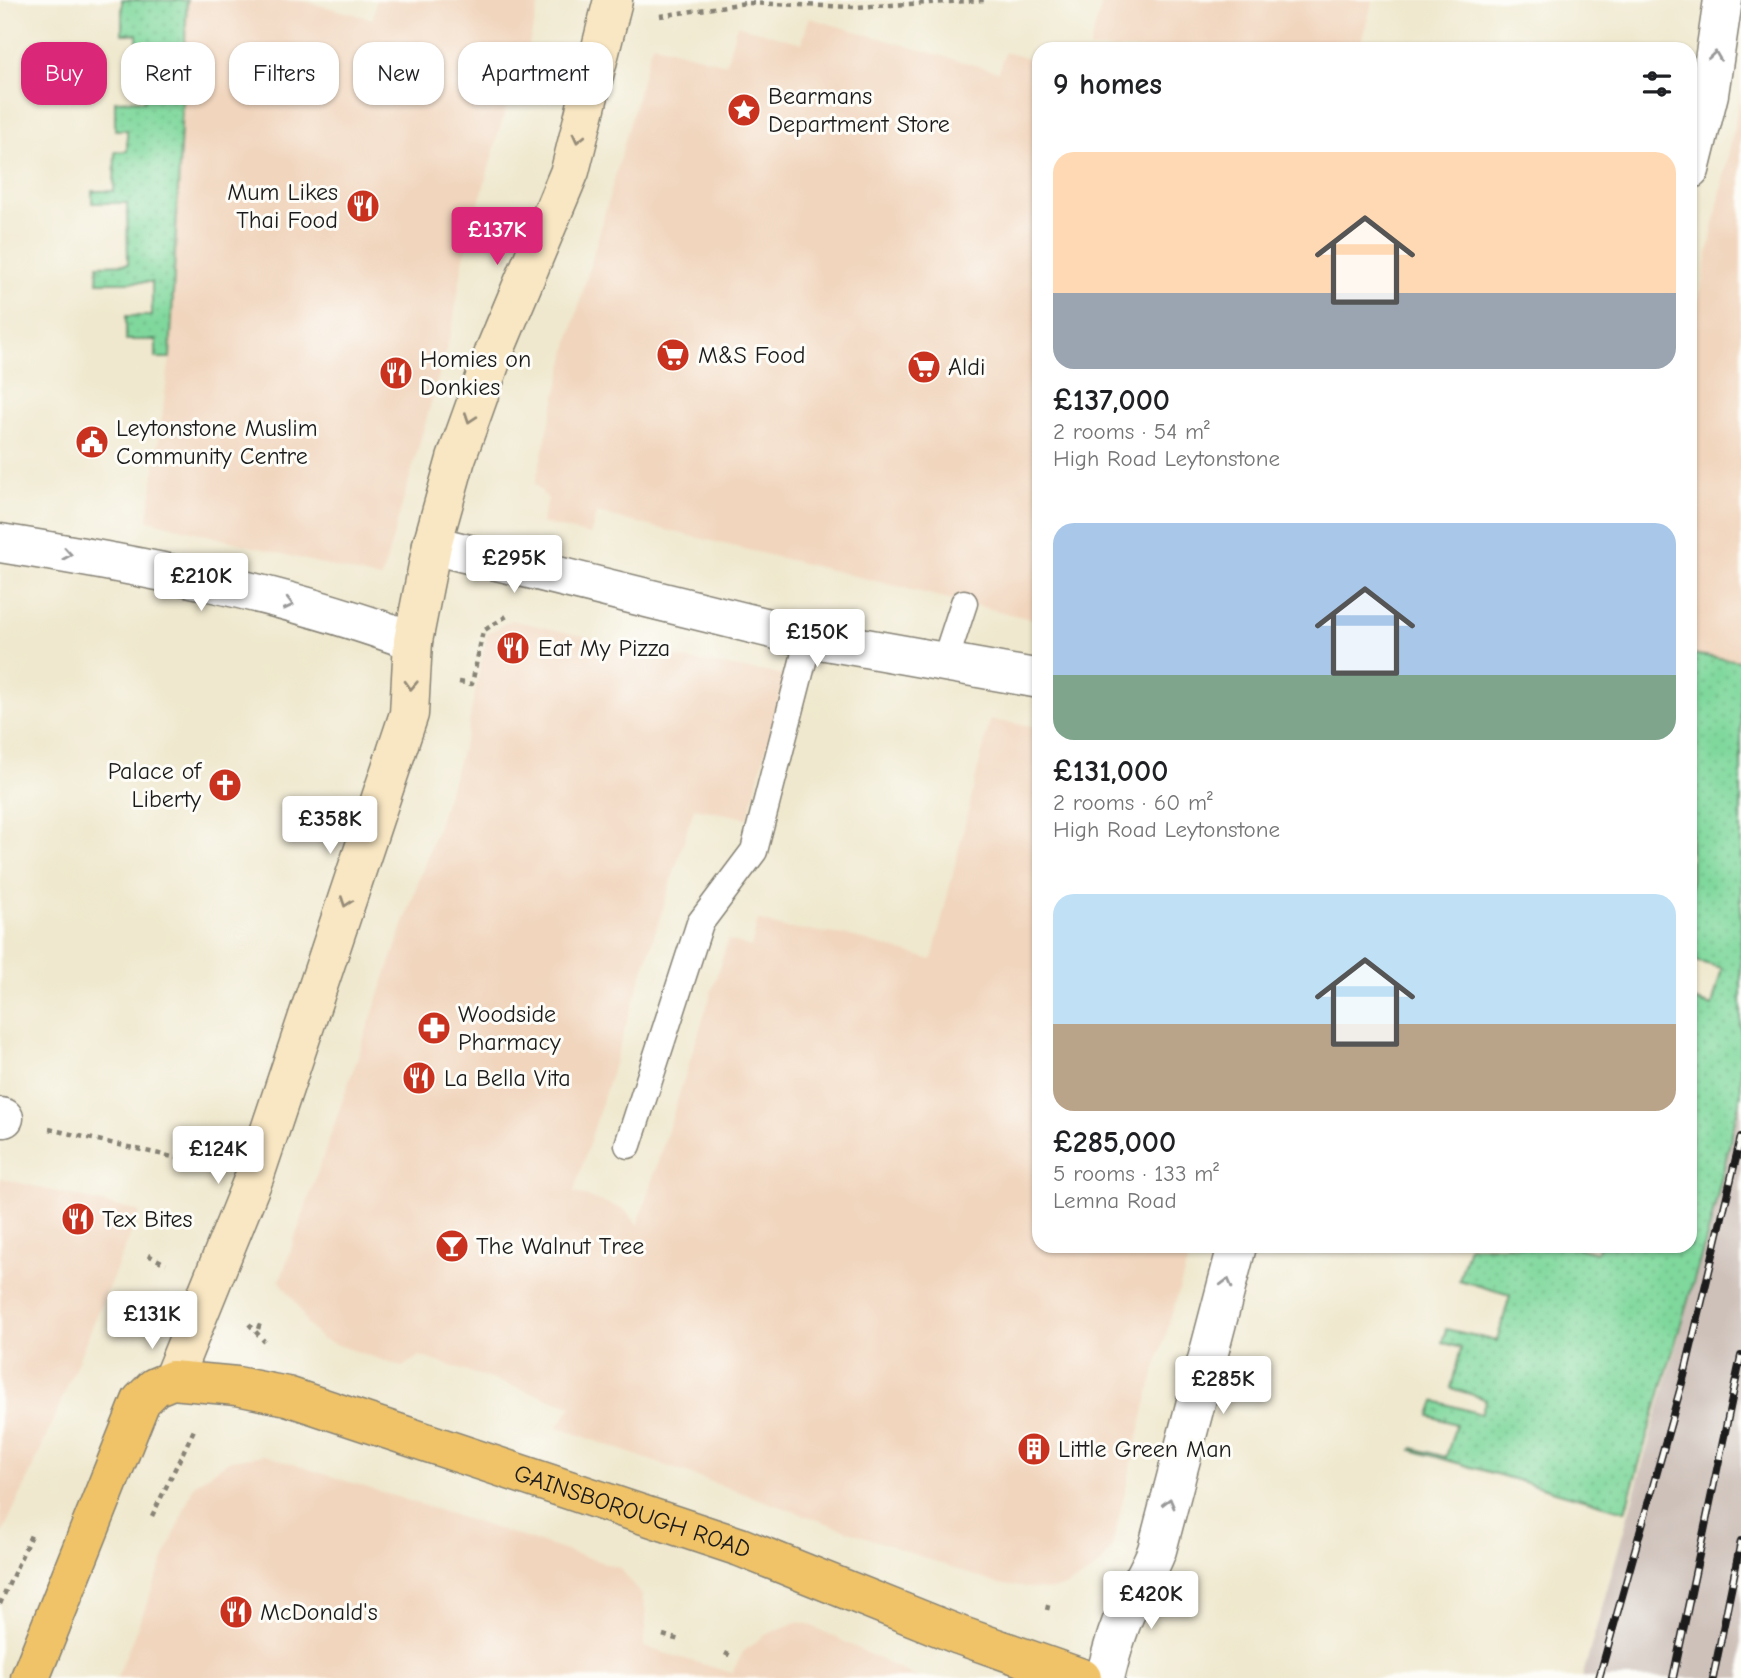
<!DOCTYPE html>
<html lang="en">
<head>
<meta charset="utf-8">
<style>
	body { margin:0; font-family:"Comic Neue",sans-serif; background:#f6f6f6; color:#202124; height:100vh; display:flex; flex-direction:column; font-size:26px; white-space:nowrap }
	* { box-sizing:border-box; margin:0 }
	p { font-size:23px; color:#757577 }
	.icon { flex:none; width:38px; height:38px; fill:none; stroke:currentColor; stroke-width:2; stroke-linecap:round; stroke-linejoin:round }
	.map { position:relative; flex:1; overflow:hidden }
	.sheet { position:absolute; left:1032px; top:42px; width:665px; height:1211px; display:flex; flex-direction:column; background:#fff; border-radius:21px; box-shadow:0 2px 5px #0004 }
	.sheet>* { flex:none }
	.hud { position:absolute; left:21px; top:42px; width:665px; height:63px; display:flex; gap:14px }
	.price { position:absolute; translate:-50% -60px; padding:0 16px; border-radius:7px; background:#fff; color:#222; font-size:23px; line-height:46px; filter:drop-shadow(0 2px 4px #0008) }
	.price::after { content:''; position:absolute; left:50%; top:42px; width:21px; height:16px; margin-left:-10px; background:inherit; clip-path:polygon(0 0,100% 0,50% 100%) }
	.price.current { background:#db2777; color:#fff }
	ul { padding:0; list-style:none }
	li { display:grid; align-content:center; gap:14px; height:371px; padding:0 21px }
	li span { display:grid; place-items:center; height:217px; border-radius:21px; color:#555 }
	li>.icon { margin-inline-start:auto }
	span .icon { width:126px; height:126px; fill:#fffc; stroke-width:1 }
	li b { font-size:30px }
	h2 { display:flex; justify-content:space-between; align-items:center; height:84px; padding:0 21px; font-size:30px }
	.tag { padding:0 24px; border-radius:21px; background:#fff; box-shadow:0 2px 5px #0004; font-size:24px; line-height:63px }
	.tag.current { background:#db2777; color:#fff }
	.map>svg:first-child { display:block }
	.built { fill:#f1d5bd }
	.industrial { fill:#cec1ba }
	.grass { fill:url(#grass-dots); stroke:#4e7a5c; stroke-width:2 }
	.lines { fill:none; stroke-linecap:round; stroke-linejoin:round }
	.lane-casing { stroke:#868275; stroke-width:29 }
	.street-casing { stroke:#868275; stroke-width:41 }
	.secondary-casing { stroke:#868275; stroke-width:41 }
	.primary-casing { stroke:#868275; stroke-width:41 }
	.path { stroke:#868275; stroke-width:4.5; stroke-dasharray:5 5; stroke-linecap:butt }
	.lane { stroke:#fff; stroke-width:26 }
	.street { stroke:#fff; stroke-width:38 }
	.secondary { stroke:#f9e7c3; stroke-width:38 }
	.primary { stroke:#f0c369; stroke-width:38 }
	.rail-casing { stroke:#1c1c1c; stroke-width:8 }
	.rail { stroke:#fdfcf7; stroke-width:5; stroke-dasharray:16; stroke-linecap:butt }
	.oneway { stroke:#999 }
	.oneway2 { stroke:#968c78 }
	.labels { text-anchor:middle; dominant-baseline:central; stroke-width:6; stroke-linejoin:round; paint-order:stroke }
	.poi-label { font-size:24px; fill:#1c1c1c; stroke:#fdfcf7; text-anchor:start }
	.street-label { font-size:24px; fill:#1c1c1c; stroke:#fdfcf7 }
</style>
</head>
<body>
<div class="map">
<svg width="1741" height="1678" viewBox="0 0 1741 1678">
	<defs>
		<pattern id="grass-dots" width="8" height="8" patternUnits="userSpaceOnUse" patternTransform="scale(1.75)"><rect width="8" height="8" fill="#80d89d"/><path d="M2 2h.1M6 6h.1" fill="none" stroke="#6eb987" stroke-width="1.8" stroke-linecap="round"/></pattern>
	</defs>
	<rect width="100%" height="100%" fill="#fdfcf7"/>
	<filter id="ink" filterUnits="userSpaceOnUse"><feTurbulence type="fractalNoise" baseFrequency=".0143" numOctaves="2"/><feDisplacementMap in="SourceGraphic" scale="14" xChannelSelector="R" yChannelSelector="G"/><feConvolveMatrix kernelMatrix="1 2 1 2 8 2 1 2 1" color-interpolation-filters="sRGB"/></filter>
	<filter id="wash" filterUnits="userSpaceOnUse"><feTurbulence type="fractalNoise" baseFrequency=".00686" numOctaves="4" result="noise"/><feDisplacementMap in="SourceGraphic" scale="28" xChannelSelector="R" yChannelSelector="G"/><feGaussianBlur stdDeviation="1.57" result="paint"/><feColorMatrix in="noise" values="0 0 0 0 0 0 0 0 0 0 0 0 0 0 0 0 0 1.4 0 .05"/><feComposite in="paint" operator="in"/></filter>
	<g filter="url(#wash)">
		<rect width="100%" height="100%" fill="#efe8ce"/>
		<!-- built -->
		<g class="built">
			<polygon points="187,0 299,0 373,19 376,0 540,0 526,56 518,64 464,257 452,329 381,579 148,520 170,358"/>
			<polygon points="1103,0 1373,0 1359,49 1089,49"/>
			<polygon points="809,18 999,72 1005,52 1039,62 1039,621 597,513 590,535 541,523 548,499 535,484 571,334 652,44 726,64 737,25 802,43"/>
			<polygon points="1741,93 1741,661 1691,654 1691,337"/>
			<polygon points="511,620 690,660 785,675 748,818 694,808 574,1192 625,1210 638,1225 728,940 751,947 758,920 783,928 846,935 932,960 990,720 1039,727 1040,1246 1192,1246 1150,1388 1111,1550 1100,1565 1085,1576 1067,1586 1047,1590 998,1584 557,1427 572,1406 420,1356 402,1367 321,1339 307,1324 299,1307 280,1281 434,837 466,737 487,634"/>
			<polygon points="0,1178 140,1212 38,1456 0,1539"/>
			<polygon points="264,1455 620,1568 642,1596 646,1613 644,1647 732,1673 743,1652 763,1636 796,1622 808,1624 918,1678 117,1678 194,1485 230,1460"/>
		</g>
		<!-- industrial -->
		<polygon class="industrial" points="1741,1095 1741,1678 1582,1678 1710,1226"/>
		<!-- grass -->
		<g class="grass">
			<polygon points="122,0 187,0 170,358 156,358 156,340 126,340 126,316 152,316 152,282 97,282 98,265 128,264 127,203 92,203 92,191 114,191 115,152 127,151 127,130 115,130 115,101 145,100 145,47 137,47 137,34 122,34"/>
			<polygon points="1691,654 1741,661 1741,1095 1710,1226 1625,1511 1412,1450 1413,1448 1446,1457 1456,1424 1430,1416 1435,1401 1481,1414 1486,1399 1451,1388 1461,1348 1442,1342 1446,1329 1497,1341 1510,1295 1459,1280 1469,1246 1571,1246 1596,1253 1598,1246 1690,1246 1691,999 1712,1006 1722,968 1691,960"/>
		</g>
	</g>
	<g filter="url(#ink)">
		<g class="lines">
			<defs>
				<g id="lane">
					<polyline points="945,661 964,603"/>
					<polyline points="628,1145 700,923 754,851 809,638"/>
				</g>
				<g id="street">
					<polyline points="1690,170 1709,94 1723,0"/>
					<path d="M0,543C139,565 281,592 413,641"/>
					<polyline points="432,545 809,638 1040,679"/>
					<polyline points="0,1117 4,1118"/>
					<path d="M1105,1678C1112,1649 1120,1620 1135,1594C1143,1579 1151,1567 1157,1550L1237,1246"/>
				</g>
				<polyline id="secondary" points="172,1380 255,1175 409,714 413,641 432,545 456,459 495,350 570,171 613,0"/>
				<g id="primary">
					<path id="s1" d="M30,1678L141,1401L155,1387L172,1380L237,1386L287,1396L740,1547L959,1635L1082,1678"/>
				</g>
			</defs>
			<!-- lane casing -->
			<use href="#lane" class="lane-casing"/>
			<!-- street casing -->
			<use href="#street" class="street-casing"/>
			<!-- secondary casing -->
			<use href="#secondary" class="secondary-casing"/>
			<!-- primary casing -->
			<use href="#primary" class="primary-casing"/>
			<!-- path -->
			<g class="path">
				<polyline points="660,16 746,3 854,7 985,0"/>
				<polyline points="459,682 472,684 483,631 510,614"/>
				<polyline points="49,1129 208,1165"/>
				<polyline points="148,1255 166,1264"/>
				<polyline points="249,1324 264,1341"/>
				<polyline points="258,1329 261,1320"/>
				<polyline points="152,1516 194,1430"/>
				<polyline points="0,1604 31,1535"/>
				<polyline points="1047,1610 1049,1602"/>
				<polyline points="663,1635 679,1640"/>
				<polyline points="725,1653 733,1657"/>
			</g>
			<!-- lane -->
			<use href="#lane" class="lane"/>
			<!-- street -->
			<use href="#street" class="street"/>
			<!-- secondary -->
			<use href="#secondary" class="secondary"/>
			<!-- primary -->
			<use href="#primary" class="primary"/>
			<defs>
				<g id="rail">
					<polyline points="1599,1678 1684,1376 1741,1137"/>
					<polyline points="1673,1678 1741,1356"/>
					<polyline points="1713,1678 1741,1541"/>
				</g>
			</defs>
			<!-- rail casing -->
			<use href="#rail" class="rail-casing"/>
			<!-- rail -->
			<use href="#rail" class="rail"/>
		</g>
		<!-- one-way arrows -->
		<defs><path id="oneway-chevron" d="M-2-3.5L2.5 0L-2 3.5" fill="none" stroke-width="1.6" stroke-linecap="round" stroke-linejoin="round" transform="scale(1.75)"/></defs>
		<g class="oneway">
			<use href="#oneway-chevron" transform="translate(1715 56) rotate(-82)"/>
			<use href="#oneway-chevron" transform="translate(67 554) rotate(9)"/>
			<use href="#oneway-chevron" transform="translate(289 604) rotate(14)"/>
			<use href="#oneway-chevron" transform="translate(1227 1283) rotate(-75)"/>
			<use href="#oneway-chevron" transform="translate(1169 1503) rotate(-75)"/>
		</g>
		<g class="oneway2">
			<use href="#oneway-chevron" transform="translate(578 138) rotate(104)"/>
			<use href="#oneway-chevron" transform="translate(470 418) rotate(109)"/>
			<use href="#oneway-chevron" transform="translate(411 685) rotate(93)"/>
			<use href="#oneway-chevron" transform="translate(346 902) rotate(109)"/>
		</g>
	</g>
	<!-- icons -->
	<defs>
		<symbol id="sight-disc" viewBox="-11 -11 22 22"><circle r="9.5" fill="#c8321e" stroke="#fdfcf7"/><path d="M0-6L1.8-2.2L6-1.7L2.9 1.2L3.7 5.4L0 3.3L-3.7 5.4L-2.9 1.2L-6-1.7L-1.8-2.2Z" fill="#fff"/></symbol>
		<symbol id="restaurant-disc" viewBox="-11 -11 22 22"><circle r="9.5" fill="#c8321e" stroke="#fdfcf7"/><path d="M-5-6h1v4h1v-4h1v4h1v-4h1v5L-1.5 .5V6h-2V.5L-5-1ZM5-6V6H3V1.5H1.5Q1.5-4 5-6Z" fill="#fff"/></symbol>
		<symbol id="supermarket-disc" viewBox="-11 -11 22 22"><circle r="9.5" fill="#c8321e" stroke="#fdfcf7"/><path d="M-6-5.5h2.5l.6 2H6L4.5 2H-2.5L-4.4-4H-6ZM-1.5 3.2a1.3 1.3 0 1 0 .1 0ZM3 3.2a1.3 1.3 0 1 0 .1 0Z" fill="#fff"/></symbol>
		<symbol id="civic-disc" viewBox="-11 -11 22 22"><circle r="9.5" fill="#c8321e" stroke="#fdfcf7"/><path d="M-.6-6.5H3V-4.5H.6V-3L4-1V1h2V6H-6V1h2V-1L-.6-3ZM-1.2 2.5V6h2.4V2.5Z" fill="#fff"/></symbol>
		<symbol id="church-disc" viewBox="-11 -11 22 22"><circle r="9.5" fill="#c8321e" stroke="#fdfcf7"/><path d="M-1.2-6h2.4v3.5h3.3v2.4h-3.3V6h-2.4V-.1h-3.3v-2.4h3.3Z" fill="#fff"/></symbol>
		<symbol id="pharmacy-disc" viewBox="-11 -11 22 22"><circle r="9.5" fill="#c8321e" stroke="#fdfcf7"/><path d="M-2-6h4v4h4v4h-4v4h-4v-4h-4v-4h4Z" fill="#fff"/></symbol>
		<symbol id="bar-disc" viewBox="-11 -11 22 22"><circle r="9.5" fill="#c8321e" stroke="#fdfcf7"/><path d="M-6-5H6L.8 .8V4.5H3.5V6h-7V4.5H-.8V.8Z" fill="#fff"/></symbol>
		<symbol id="building-disc" viewBox="-11 -11 22 22"><circle r="9.5" fill="#c8321e" stroke="#fdfcf7"/><path d="M-4-6H4V6H1V3H-1V6H-4ZM-2.5-4.3h1.7v1.8h-1.7ZM.8-4.3h1.7v1.8H.8ZM-2.5-1h1.7V.8h-1.7ZM.8-1h1.7V.8H.8Z" fill="#fff"/></symbol>
	</defs>
	<g fill-rule="evenodd">
		<use href="#sight-disc" x="725" y="91" width="38" height="38"/>
		<use href="#restaurant-disc" x="344" y="187" width="38" height="38"/>
		<use href="#supermarket-disc" x="654" y="336" width="38" height="38"/>
		<use href="#supermarket-disc" x="905" y="348" width="38" height="38"/>
		<use href="#restaurant-disc" x="377" y="354" width="38" height="38"/>
		<use href="#civic-disc" x="73" y="423" width="38" height="38"/>
		<use href="#restaurant-disc" x="494" y="629" width="38" height="38"/>
		<use href="#church-disc" x="206" y="766" width="38" height="38"/>
		<use href="#pharmacy-disc" x="415" y="1009" width="38" height="38"/>
		<use href="#restaurant-disc" x="400" y="1059" width="38" height="38"/>
		<use href="#restaurant-disc" x="59" y="1200" width="38" height="38"/>
		<use href="#bar-disc" x="433" y="1227" width="38" height="38"/>
		<use href="#building-disc" x="1015" y="1430" width="38" height="38"/>
		<use href="#restaurant-disc" x="217" y="1593" width="38" height="38"/>
	</g>
	<g class="labels">
		<!-- poi labels -->
		<g class="poi-label">
			<text x="768" y="96">Bearmans<tspan x="768" dy="28">Department Store</tspan></text>
			<text x="338" y="192" text-anchor="end">Mum Likes<tspan x="338" dy="28">Thai Food</tspan></text>
			<text x="698" y="355">M&amp;S Food</text>
			<text x="420" y="359">Homies on<tspan x="420" dy="28">Donkies</tspan></text>
			<text x="948" y="367">Aldi</text>
			<text x="116" y="428">Leytonstone Muslim<tspan x="116" dy="28">Community Centre</tspan></text>
			<text x="538" y="648">Eat My Pizza</text>
			<text x="201" y="771" text-anchor="end">Palace of<tspan x="201" dy="28">Liberty</tspan></text>
			<text x="458" y="1014">Woodside<tspan x="458" dy="28">Pharmacy</tspan></text>
			<text x="444" y="1078">La Bella Vita</text>
			<text x="102" y="1219">Tex Bites</text>
			<text x="476" y="1246">The Walnut Tree</text>
			<text x="1058" y="1449">Little Green Man</text>
			<text x="260" y="1612">McDonald's</text>
		</g>
		<!-- street labels -->
		<g class="street-label">
			<text stroke="none"><textPath href="#s1" startOffset="817">GAINSBOROUGH ROAD</textPath></text>
		</g>
	</g>
</svg>
<b class="price current" style="left:497px;top:267px">£137K</b>
<b class="price" style="left:514px;top:595px">£295K</b>
<b class="price" style="left:201px;top:613px">£210K</b>
<b class="price" style="left:817px;top:669px">£150K</b>
<b class="price" style="left:330px;top:856px">£358K</b>
<b class="price" style="left:218px;top:1186px">£124K</b>
<b class="price" style="left:152px;top:1351px">£131K</b>
<b class="price" style="left:1223px;top:1416px">£285K</b>
<b class="price" style="left:1151px;top:1631px">£420K</b>
<div class="hud">
<a class="tag current">Buy</a>
<a class="tag">Rent</a>
<a class="tag">Filters</a>
<a class="tag">New</a>
<a class="tag">Apartment</a>
</div>
<section class="sheet">
<h2>9 homes<svg class="icon" aria-label="filters" viewBox="0 0 24 24"><path d="M4 7h16M4 17h16"/><circle cx="9" cy="7" r="2"/><circle cx="15" cy="17" r="2"/></svg></h2>
<ul>
<li><span style="background:linear-gradient(#ffd9b3 65%,#9aa5b1 0)"><svg class="icon" aria-label="home" viewBox="0 0 24 24"><path d="M3 11l9-7 9 7M6 9v11h12V9"/></svg></span><div><b>£137,000</b><p>2 rooms · 54 m²</p><p>High Road Leytonstone</p></div></li>
<li><span style="background:linear-gradient(#a9c7e8 70%,#7fa58c 0)"><svg class="icon" aria-label="home" viewBox="0 0 24 24"><path d="M3 11l9-7 9 7M6 9v11h12V9"/></svg></span><div><b>£131,000</b><p>2 rooms · 60 m²</p><p>High Road Leytonstone</p></div></li>
<li><span style="background:linear-gradient(#bfe0f5 60%,#b9a48a 0)"><svg class="icon" aria-label="home" viewBox="0 0 24 24"><path d="M3 11l9-7 9 7M6 9v11h12V9"/></svg></span><div><b>£285,000</b><p>5 rooms · 133 m²</p><p>Lemna Road</p></div></li>
</ul>
</section>
</div>
</body>
</html>
